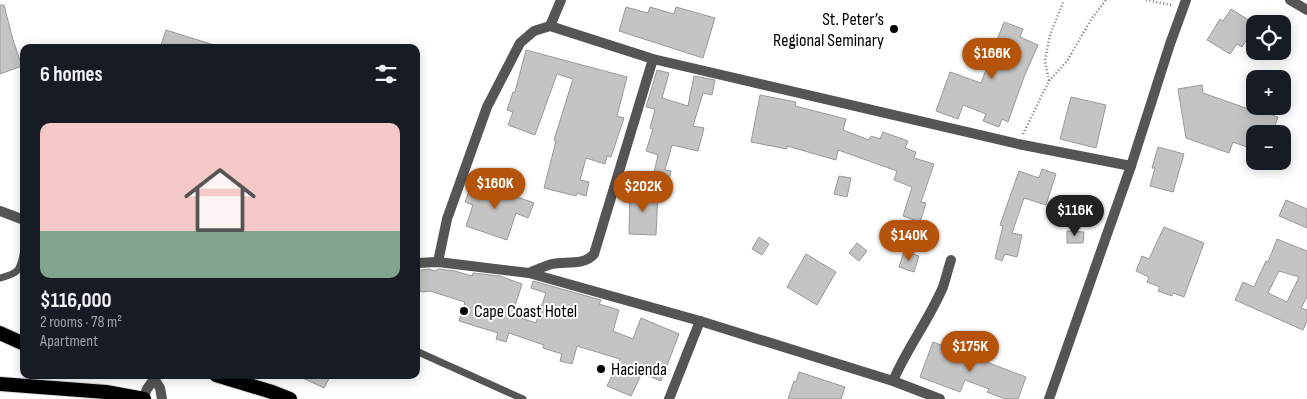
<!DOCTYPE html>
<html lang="en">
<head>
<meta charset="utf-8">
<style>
	body { margin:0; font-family:"Sofia Sans Condensed",sans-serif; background:#20242c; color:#f1f3f6; height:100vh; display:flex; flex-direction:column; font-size:19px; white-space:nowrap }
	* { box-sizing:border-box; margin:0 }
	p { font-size:16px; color:#9ea1a6 }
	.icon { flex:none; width:28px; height:28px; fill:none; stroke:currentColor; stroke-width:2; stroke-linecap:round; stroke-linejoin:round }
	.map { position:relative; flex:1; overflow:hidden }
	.side { position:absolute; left:20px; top:44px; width:400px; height:335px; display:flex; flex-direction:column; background:#171b24; border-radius:10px; box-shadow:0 2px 12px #0003 }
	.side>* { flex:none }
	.controls { position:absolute; left:1246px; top:15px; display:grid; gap:10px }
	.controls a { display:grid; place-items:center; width:45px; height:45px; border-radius:10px; background:#171b24; box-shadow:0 2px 12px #0003; font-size:25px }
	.price { position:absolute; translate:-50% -42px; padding:0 11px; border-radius:18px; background:#b45309; color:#fff; font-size:16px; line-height:32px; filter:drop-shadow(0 1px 2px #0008) }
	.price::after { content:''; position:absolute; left:50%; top:30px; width:15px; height:11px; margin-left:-8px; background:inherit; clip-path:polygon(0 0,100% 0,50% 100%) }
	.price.active { background:#222; color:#fff }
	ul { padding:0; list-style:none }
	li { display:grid; align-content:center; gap:10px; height:265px; padding:0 20px }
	li span { display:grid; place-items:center; height:155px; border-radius:10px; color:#555 }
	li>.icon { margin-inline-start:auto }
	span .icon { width:90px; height:90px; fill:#fffc; stroke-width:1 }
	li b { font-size:21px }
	h2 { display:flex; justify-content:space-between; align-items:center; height:60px; padding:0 20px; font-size:21px }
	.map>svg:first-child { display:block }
	.building { fill:#c4c4c4; stroke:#999; fill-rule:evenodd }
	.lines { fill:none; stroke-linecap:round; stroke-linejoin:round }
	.trunk-casing { stroke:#dbdbdb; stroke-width:16 }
	.path { stroke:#777; stroke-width:2.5; stroke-dasharray:1 2.5; stroke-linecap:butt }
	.service { stroke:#555; stroke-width:7 }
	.minor { stroke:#555; stroke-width:10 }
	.tertiary { stroke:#555; stroke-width:10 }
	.trunk { stroke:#000; stroke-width:14 }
	.poi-dot { fill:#000; stroke:#fff; stroke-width:2 }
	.labels { text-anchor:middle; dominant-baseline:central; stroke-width:4; stroke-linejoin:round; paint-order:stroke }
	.poi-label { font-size:18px; fill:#000; stroke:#fff; text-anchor:start }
</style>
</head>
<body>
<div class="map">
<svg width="1307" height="399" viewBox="0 0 1307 399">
	<rect width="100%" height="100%" fill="#fff"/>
	<!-- building -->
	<g class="building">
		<polygon points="0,5 4,5 13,40 22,66 0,74"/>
		<polygon points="626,7 648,13 650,7 674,14 676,7 715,18 703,58 619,31"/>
		<polygon points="1231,9 1255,24 1255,34 1250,42 1247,39 1242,47 1237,44 1230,54 1207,40 1220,19 1223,21"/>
		<polygon points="1004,22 1023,29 1020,37 1038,45 1024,77 1008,122 1002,119 999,127 983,121 986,114 963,105 958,119 936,111 950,72 981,83"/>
		<polygon points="166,30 214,45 214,48 160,48"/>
		<polygon points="526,50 627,77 617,116 624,118 611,157 607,156 605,164 586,158 580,180 589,182 586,196 577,193 576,196 544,188 556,141 554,140 573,79 557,74 535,135 508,125 513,112 507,110 513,92 515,92"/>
		<polygon points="657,70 669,73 662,98 688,106 694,76 715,80 712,95 703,93 693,126 704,128 698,151 672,145 665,170 671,171 666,194 650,191 658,155 646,151 653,129 650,128 655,109 646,107"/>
		<polygon points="1202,85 1203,93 1260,113 1260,111 1278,117 1272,134 1255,134 1255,150 1233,142 1229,153 1186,138 1178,89"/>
		<polygon points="760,95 796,102 795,106 846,119 843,130 869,140 871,136 880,139 883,132 908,141 905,148 916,152 914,158 934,164 921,202 926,203 920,222 903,216 912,187 894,180 897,171 838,150 836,160 787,146 787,149 751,142"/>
		<polygon points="1071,97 1106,105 1096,148 1060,139"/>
		<polygon points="1158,147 1184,154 1173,192 1150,186 1155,168 1152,168"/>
		<polygon points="1042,169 1056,174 1046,205 1024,198 1012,233 1022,235 1017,257 1005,254 1002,261 995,258 1003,226 1000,225 1019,171 1039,178"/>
		<polygon points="839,176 851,178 847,197 834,194"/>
		<polygon points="473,181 534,203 528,218 516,213 507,240 466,226 473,205 465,202"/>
		<polygon points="630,192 658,193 656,235 629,234"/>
		<polygon points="1286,200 1307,209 1307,228 1279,216"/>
		<polygon points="1164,227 1204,243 1184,297 1173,293 1172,296 1158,291 1160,287 1147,282 1149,277 1136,271 1142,256 1149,259"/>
		<polygon points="1067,231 1084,232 1083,243 1067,243"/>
		<polygon points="759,237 769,244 762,255 752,249"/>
		<path d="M1277,239L1307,251V297L1301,308L1307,310V321L1303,330L1235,300L1243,282L1254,287L1266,261L1268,262ZM1279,271L1299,277L1287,302L1268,293Z"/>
		<polygon points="857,243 867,251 859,261 849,253"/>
		<polygon points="904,251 919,256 914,272 899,267"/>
		<polygon points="806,254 836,272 817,305 787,287"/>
		<polygon points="429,269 435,271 438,269 455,271 472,276 473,273 500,276 522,284 512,315 536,323 546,293 531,288 533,281 601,300 599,304 619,310 613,331 633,339 641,318 679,334 661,381 642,373 631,396 607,386 620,359 577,346 572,364 560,361 562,354 543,348 544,345 509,333 506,342 496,339 498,333 459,321 465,302 430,291 423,292 416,290 416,271"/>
		<polygon points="933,342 1026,377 1018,399 1005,399 987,392 989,389 965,380 960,392 920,377"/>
		<polygon points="799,372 845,387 841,399 788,399 794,381 796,382"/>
		<polygon points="296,375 331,375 324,388"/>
	</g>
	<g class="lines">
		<defs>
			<g id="trunk">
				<polyline points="0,333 22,343"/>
				<polyline points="216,375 272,392 290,399"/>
				<polyline points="0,384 106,392 144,399"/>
			</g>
		</defs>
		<!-- trunk casing -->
		<use href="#trunk" class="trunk-casing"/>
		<!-- path -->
		<g class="path">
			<polyline points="1146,0 1171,5"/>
			<polyline points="1049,81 1067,61 1092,18 1106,0"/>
			<polyline points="1023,134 1049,81 1045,61 1050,35 1064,0"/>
		</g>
		<!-- service -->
		<g class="service">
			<path d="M0,278C20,273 20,270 24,250"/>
			<polyline points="416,351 523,399"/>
		</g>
		<!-- minor -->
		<g class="minor">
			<polyline points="561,0 550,26 653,59 1018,144 1131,166"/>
			<polyline points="1290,0 1307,10"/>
			<polyline points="0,211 24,220"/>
			<polyline points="438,262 447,219 487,107 520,43 534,31 550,26"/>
			<polyline points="416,263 438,262 529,273 700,321 893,381 940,399"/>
			<path d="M529,273C536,270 544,266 552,264C565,261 584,266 594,254L653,59"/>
			<path d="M893,381C907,348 929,320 943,287C946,278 948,269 951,260"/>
			<polyline points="669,399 700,321"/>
			<polyline points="1049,399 1131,166 1170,44 1186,0"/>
		</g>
		<!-- tertiary -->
		<g class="tertiary">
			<polyline points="152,375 160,388 162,399"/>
			<polyline points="143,399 147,389 157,375"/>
		</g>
		<!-- trunk -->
		<use href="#trunk" class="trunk"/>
	</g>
	<!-- markers -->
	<g class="poi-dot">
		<circle cx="894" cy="29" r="5"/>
		<circle cx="464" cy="311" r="5"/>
		<circle cx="601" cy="369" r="5"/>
	</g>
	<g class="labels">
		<!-- poi labels -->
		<g class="poi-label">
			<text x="884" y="19" text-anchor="end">St. Peter’s<tspan x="884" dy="21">Regional Seminary</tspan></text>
			<text x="474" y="311">Cape Coast Hotel</text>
			<text x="611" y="369">Hacienda</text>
		</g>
	</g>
</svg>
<div class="controls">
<a><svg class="icon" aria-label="locate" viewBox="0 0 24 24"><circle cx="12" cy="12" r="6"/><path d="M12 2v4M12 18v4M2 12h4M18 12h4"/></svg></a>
<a>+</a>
<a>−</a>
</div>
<b class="price" style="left:992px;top:80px">$166K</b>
<b class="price" style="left:495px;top:210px">$160K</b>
<b class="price" style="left:643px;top:213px">$202K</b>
<b class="price active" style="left:1075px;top:237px">$116K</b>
<b class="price" style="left:909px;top:262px">$140K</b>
<b class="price" style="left:970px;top:373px">$175K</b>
<section class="side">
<h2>6 homes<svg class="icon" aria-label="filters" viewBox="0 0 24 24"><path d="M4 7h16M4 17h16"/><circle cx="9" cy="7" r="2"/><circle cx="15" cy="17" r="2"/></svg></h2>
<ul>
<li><span style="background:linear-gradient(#f6c9c9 70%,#7fa58c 0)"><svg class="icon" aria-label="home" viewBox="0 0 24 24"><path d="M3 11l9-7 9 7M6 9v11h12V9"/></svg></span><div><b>$116,000</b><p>2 rooms · 78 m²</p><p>Apartment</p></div></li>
</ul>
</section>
</div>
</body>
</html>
